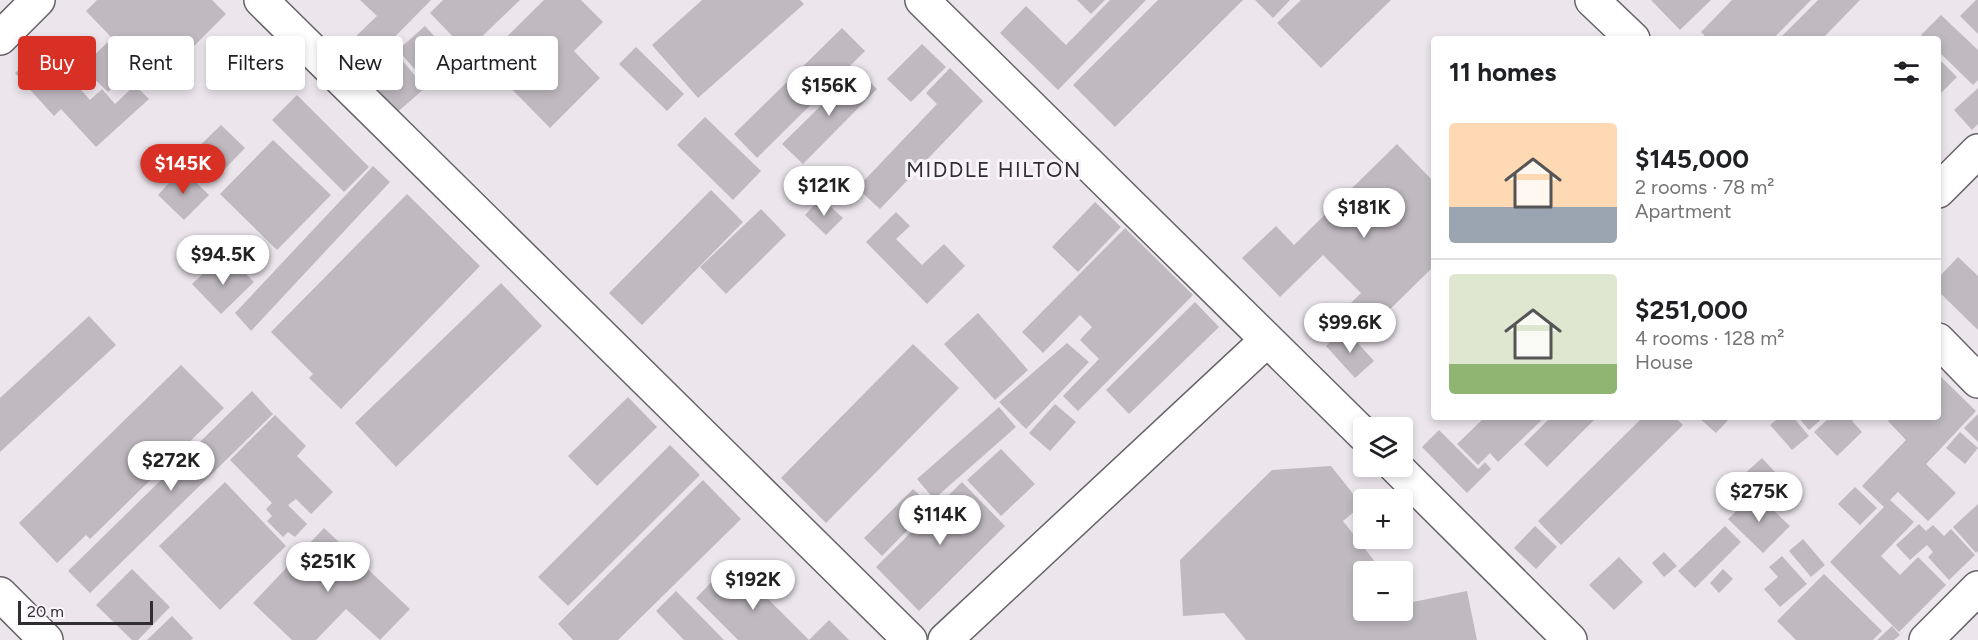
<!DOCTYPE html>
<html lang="en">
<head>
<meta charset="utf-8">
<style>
	body { margin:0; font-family:Figtree,sans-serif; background:#f2f2f2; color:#202124; height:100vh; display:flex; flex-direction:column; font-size:22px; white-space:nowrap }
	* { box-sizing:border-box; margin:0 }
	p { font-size:20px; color:#757577 }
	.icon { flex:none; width:33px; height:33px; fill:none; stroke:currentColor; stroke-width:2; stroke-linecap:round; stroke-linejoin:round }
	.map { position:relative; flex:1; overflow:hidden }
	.drawer { position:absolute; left:1431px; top:36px; width:510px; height:384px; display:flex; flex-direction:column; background:#fff; border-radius:6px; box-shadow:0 3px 9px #0003 }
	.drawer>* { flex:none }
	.hud { position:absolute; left:18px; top:36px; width:570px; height:54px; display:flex; gap:12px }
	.tools { position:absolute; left:1353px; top:417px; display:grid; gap:12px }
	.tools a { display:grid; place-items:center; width:60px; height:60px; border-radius:6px; background:#fff; box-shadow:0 3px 9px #0003; font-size:30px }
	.scale { position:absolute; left:18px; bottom:15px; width:135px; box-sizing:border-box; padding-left:6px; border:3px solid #302e31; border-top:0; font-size:16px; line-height:21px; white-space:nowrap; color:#302e31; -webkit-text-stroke:4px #f9f3fa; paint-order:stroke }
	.price { position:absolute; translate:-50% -51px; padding:0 14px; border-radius:21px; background:#fff; color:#222; font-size:20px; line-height:39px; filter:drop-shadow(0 2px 3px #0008) }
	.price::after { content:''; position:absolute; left:50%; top:36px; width:18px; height:14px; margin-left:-9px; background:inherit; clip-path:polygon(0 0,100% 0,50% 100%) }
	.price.on { background:#d93025; color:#fff }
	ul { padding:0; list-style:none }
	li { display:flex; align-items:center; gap:18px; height:150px; padding:0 18px }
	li+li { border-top:2px solid #e0e0e0 }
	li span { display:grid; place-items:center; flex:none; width:168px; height:120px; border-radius:6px; color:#555 }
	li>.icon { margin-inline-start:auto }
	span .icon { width:72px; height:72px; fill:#fffc; stroke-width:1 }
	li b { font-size:26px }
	h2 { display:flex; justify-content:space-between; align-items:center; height:72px; padding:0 18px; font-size:26px }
	.pill { padding:0 21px; border-radius:6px; background:#fff; box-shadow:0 3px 9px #0003; font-size:21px; line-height:54px }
	.pill.on { background:#d93025; color:#fff }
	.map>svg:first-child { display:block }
	.building { fill:#c0bac0 }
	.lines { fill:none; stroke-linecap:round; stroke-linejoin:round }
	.minor-casing { stroke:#686268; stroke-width:36 }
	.minor { stroke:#fff; stroke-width:33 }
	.labels { text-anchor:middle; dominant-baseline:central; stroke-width:6; stroke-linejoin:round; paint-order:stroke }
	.quarter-label { font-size:21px; letter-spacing:1.5px; fill:#302e31; stroke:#f9f3fa }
</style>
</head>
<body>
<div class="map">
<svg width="1978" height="640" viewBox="0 0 1978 640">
	<rect width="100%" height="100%" fill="#ece6ec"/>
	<!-- building -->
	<g class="building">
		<polygon points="97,0 212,0 226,14 153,87 133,67 108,92 82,67 112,38 86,11"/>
		<polygon points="360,0 431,0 370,62 350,42 377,16"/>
		<polygon points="443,0 520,0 467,51 430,13"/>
		<polygon points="544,0 581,0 603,22 574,51 600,78 550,128 483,60"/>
		<polygon points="702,0 800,0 804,4 698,98 652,45"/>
		<polygon points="1077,0 1105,0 1091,14"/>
		<polygon points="1110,0 1146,0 1058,90 1000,33 1026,6 1066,45"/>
		<polygon points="1158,0 1243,0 1115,127 1073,85"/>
		<polygon points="1255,0 1290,0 1273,18"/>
		<polygon points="1301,0 1391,0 1321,68 1277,23"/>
		<polygon points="1651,0 1711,0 1680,30"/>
		<polygon points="1732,0 1811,0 1773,39 1708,39 1701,32"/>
		<polygon points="1818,0 1860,0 1822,39 1779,39"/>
		<polygon points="1976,0 1978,0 1978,34 1960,16"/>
		<polygon points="1941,15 1978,50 1978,80 1973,85 1938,51 1938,39 1925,39 1921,35"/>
		<polygon points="425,26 446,49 419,74 398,50"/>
		<polygon points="842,28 865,51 757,158 734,134"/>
		<polygon points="922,44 946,67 911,102 887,79"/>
		<polygon points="636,47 684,94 667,111 619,64"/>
		<polygon points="44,48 90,100 102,89 115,104 135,85 149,99 96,147 61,109 54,116 15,73"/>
		<polygon points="1938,58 1957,77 1938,96"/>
		<polygon points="402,60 425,88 394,115 370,88"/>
		<polygon points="950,68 983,101 880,209 857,188 937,104 926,93"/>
		<polygon points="857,70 877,89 803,164 782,144"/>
		<polygon points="1978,88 1978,124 1972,130 1954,110"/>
		<polygon points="297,95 369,167 344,192 272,120"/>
		<polygon points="705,117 761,171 733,200 677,145"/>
		<polygon points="221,125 245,148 213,181 188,157"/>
		<polygon points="273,140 331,195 277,250 220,194"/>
		<polygon points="1397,144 1434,182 1434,266 1368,331 1346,308 1361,293 1323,255 1280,297 1242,258 1276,226 1294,245"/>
		<polygon points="373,166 390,182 251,331 235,313"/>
		<polygon points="182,169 209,195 184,220 158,195"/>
		<polygon points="711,190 743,222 642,325 609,293"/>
		<polygon points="407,194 480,266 341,409 309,378 313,374 271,332"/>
		<polygon points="821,198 843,218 826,235 805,215"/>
		<polygon points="1095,202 1121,227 1078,272 1052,247"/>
		<polygon points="761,209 786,235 726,294 700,267"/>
		<polygon points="896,212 910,226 896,239 922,265 944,244 965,266 927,304 866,242"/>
		<polygon points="1125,228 1193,295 1078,411 1063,396 1099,359 1080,340 1092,327 1080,315 1043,353 1022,332"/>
		<polygon points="1958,257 1978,276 1978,330 1938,291 1938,278"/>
		<polygon points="232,260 254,282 221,314 192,284 209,268 216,274"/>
		<polygon points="501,283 542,326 396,467 355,423"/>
		<polygon points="1195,302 1219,327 1129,414 1106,390"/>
		<polygon points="978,313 1028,370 995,400 944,344"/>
		<polygon points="89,316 116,345 0,452 0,398"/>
		<polygon points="1345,329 1374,361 1355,378 1326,346"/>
		<polygon points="1067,343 1089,362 1026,429 999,402"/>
		<polygon points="913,344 959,388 826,523 781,478"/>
		<polygon points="181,365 224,408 90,539 86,535 57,563 19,523"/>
		<polygon points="1938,374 1976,411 1926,464 1956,493 1928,521 1898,492 1890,500 1914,522 1881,556 1900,575 1918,557 1946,585 1899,632 1830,562 1884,507 1862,486 1906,440 1888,421 1893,417 1938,417"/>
		<polygon points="252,391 273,414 90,593 68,571"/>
		<polygon points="628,397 657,427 597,486 568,456"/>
		<polygon points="1055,404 1076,422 1050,451 1029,433"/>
		<polygon points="999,407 1016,427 934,499 917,479"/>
		<polygon points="1978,414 1978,442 1964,428"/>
		<polygon points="275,415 306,446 297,456 333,492 311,514 296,499 288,505 307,524 295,537 288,532 283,537 267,521 272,516 266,509 272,503 230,460"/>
		<polygon points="1485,417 1545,417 1498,462 1490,453 1478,465 1457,444"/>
		<polygon points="1551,417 1597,417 1547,467 1524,444"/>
		<polygon points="1643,417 1675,417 1683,425 1561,545 1538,521"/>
		<polygon points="1698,417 1731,417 1716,433"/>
		<polygon points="1780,417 1793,417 1809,436 1792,450 1770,425"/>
		<polygon points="1798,417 1824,417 1809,430"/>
		<polygon points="1830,417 1857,417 1852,421 1862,432 1837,456 1814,432"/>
		<polygon points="1439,430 1478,469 1485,462 1491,469 1467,493 1422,447"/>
		<polygon points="1960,432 1978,448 1965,464 1946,448"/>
		<polygon points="670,445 700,475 568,606 538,577"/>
		<polygon points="1001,449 1035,484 1001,516 967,480"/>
		<polygon points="1762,458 1775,472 1754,492 1741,477"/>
		<polygon points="1331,466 1362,505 1343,521 1383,572 1364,572 1364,610 1402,610 1402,596 1408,603 1467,591 1477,640 1246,640 1224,613 1183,616 1180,560 1272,470"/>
		<polygon points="703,480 741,519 618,640 573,640 558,624"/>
		<polygon points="225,482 286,546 220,610 159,546"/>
		<polygon points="962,482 1005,526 919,611 876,567"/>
		<polygon points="1855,487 1877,508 1860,525 1838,504"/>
		<polygon points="913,489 931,506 882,556 864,538"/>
		<polygon points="1755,493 1790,526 1763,553 1728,519"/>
		<polygon points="1978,504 1978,551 1976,553 1953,527"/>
		<polygon points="1919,524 1926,531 1933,525 1944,536 1951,529 1975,555 1949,580 1928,557 1933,552 1927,545 1910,560 1896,545"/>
		<polygon points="1535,526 1557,547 1536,569 1514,548"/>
		<polygon points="1725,526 1741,542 1695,588 1678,571"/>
		<polygon points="324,528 410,609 380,640 346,609 316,640 292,640 253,603"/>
		<polygon points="1803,539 1825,565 1811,577 1789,551"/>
		<polygon points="1664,552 1677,566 1664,577 1652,563"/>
		<polygon points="1782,556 1807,584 1780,607 1764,589 1778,577 1769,567"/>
		<polygon points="1619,557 1643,582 1614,610 1589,585"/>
		<polygon points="731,562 809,640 829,620 849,640 738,640 696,598"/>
		<polygon points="132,569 170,607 138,640 132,640 96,605"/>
		<polygon points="1723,569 1733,579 1719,593 1710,583"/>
		<polygon points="1824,574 1882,631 1873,640 1796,640 1777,621"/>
		<polygon points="676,591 724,640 684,640 656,611"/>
		<polygon points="172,616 193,638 191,640 147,640"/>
		<polygon points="1892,626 1900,635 1894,640 1877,640"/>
	</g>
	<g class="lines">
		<defs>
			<g id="minor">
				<polyline points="261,0 910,640"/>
				<polyline points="922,0 1364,435"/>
				<polyline points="1592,0 1633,39"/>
				<polyline points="0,38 38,0"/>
				<polyline points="1938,191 1978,151"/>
				<polyline points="1938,340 1978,381"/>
				<polyline points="1395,466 1570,640"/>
				<polyline points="0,594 46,640"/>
				<polyline points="945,640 1267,340"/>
				<polyline points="1926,640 1978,588"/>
			</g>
		</defs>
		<!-- minor casing -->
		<use href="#minor" class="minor-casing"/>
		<!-- minor -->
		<use href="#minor" class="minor"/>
	</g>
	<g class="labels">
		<!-- quarter labels -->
		<g class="quarter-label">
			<text x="994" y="169">MIDDLE HILTON</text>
		</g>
	</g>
</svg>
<div class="tools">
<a><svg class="icon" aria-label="layers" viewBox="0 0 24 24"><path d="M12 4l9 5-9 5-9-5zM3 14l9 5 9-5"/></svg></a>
<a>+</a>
<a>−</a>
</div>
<div class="scale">20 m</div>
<b class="price" style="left:829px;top:117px">$156K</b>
<b class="price on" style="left:183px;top:195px">$145K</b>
<b class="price" style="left:824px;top:217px">$121K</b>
<b class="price" style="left:1364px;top:239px">$181K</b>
<b class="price" style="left:223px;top:286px">$94.5K</b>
<b class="price" style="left:1350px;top:354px">$99.6K</b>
<b class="price" style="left:171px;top:492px">$272K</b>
<b class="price" style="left:1759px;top:523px">$275K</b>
<b class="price" style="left:940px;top:546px">$114K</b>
<b class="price" style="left:328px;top:593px">$251K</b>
<b class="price" style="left:753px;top:611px">$192K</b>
<div class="hud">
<a class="pill on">Buy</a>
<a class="pill">Rent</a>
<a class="pill">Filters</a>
<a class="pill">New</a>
<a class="pill">Apartment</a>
</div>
<section class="drawer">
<h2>11 homes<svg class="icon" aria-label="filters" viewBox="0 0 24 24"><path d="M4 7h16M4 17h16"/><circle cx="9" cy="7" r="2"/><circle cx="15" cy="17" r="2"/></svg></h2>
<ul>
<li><span style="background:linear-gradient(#ffd9b3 70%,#9aa5b1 0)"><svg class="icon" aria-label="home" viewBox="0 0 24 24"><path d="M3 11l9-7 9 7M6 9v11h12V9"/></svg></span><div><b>$145,000</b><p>2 rooms · 78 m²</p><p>Apartment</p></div></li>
<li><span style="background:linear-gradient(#dfe7d0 75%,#8fb573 0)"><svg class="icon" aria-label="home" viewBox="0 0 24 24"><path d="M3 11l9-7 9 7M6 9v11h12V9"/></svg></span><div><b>$251,000</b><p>4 rooms · 128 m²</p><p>House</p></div></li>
</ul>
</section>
</div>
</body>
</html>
